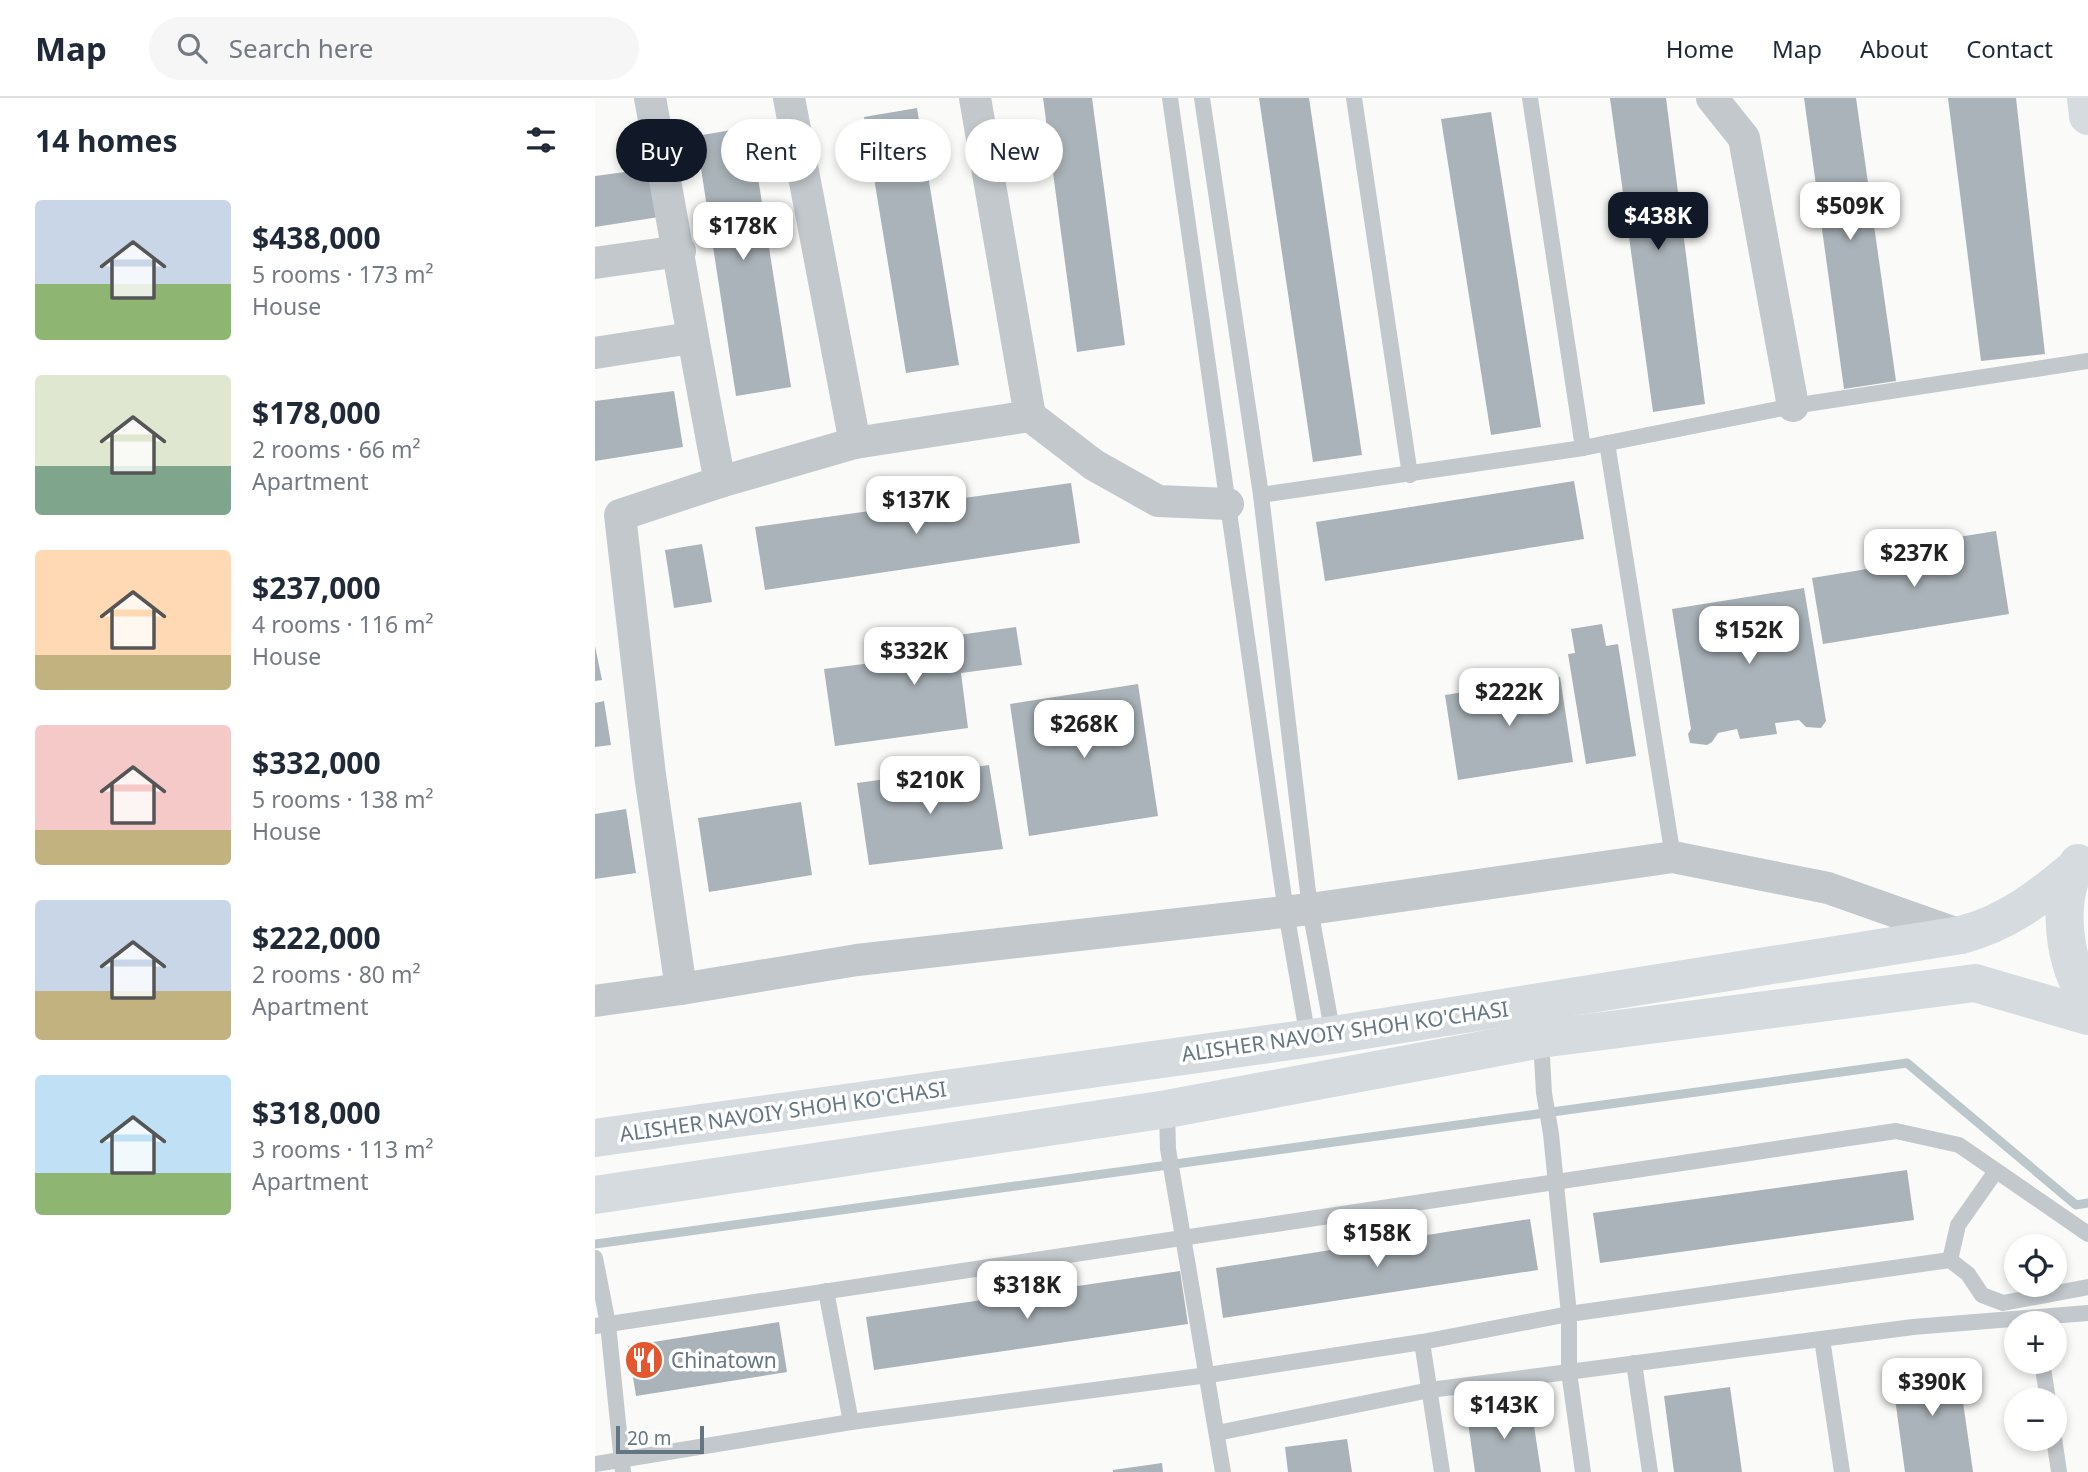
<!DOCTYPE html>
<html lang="en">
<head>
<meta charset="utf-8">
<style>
	body { margin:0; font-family:"Noto Sans",sans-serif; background:#f6f6f7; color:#1f2937; height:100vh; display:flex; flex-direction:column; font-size:26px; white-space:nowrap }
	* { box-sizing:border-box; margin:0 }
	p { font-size:23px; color:#747a83 }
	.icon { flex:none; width:38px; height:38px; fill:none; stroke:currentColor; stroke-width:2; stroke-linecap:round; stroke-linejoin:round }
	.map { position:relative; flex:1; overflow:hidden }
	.sheet { display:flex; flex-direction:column; background:#fff; width:595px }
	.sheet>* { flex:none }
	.guide { position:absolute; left:21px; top:21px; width:665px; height:63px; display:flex; gap:14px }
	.fabs { position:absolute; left:1409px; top:1136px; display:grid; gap:14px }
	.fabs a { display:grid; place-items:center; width:63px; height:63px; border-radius:50%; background:#fff; box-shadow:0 4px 10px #0003; font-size:35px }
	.scale { position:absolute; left:21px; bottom:18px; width:88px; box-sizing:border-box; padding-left:7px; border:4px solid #657683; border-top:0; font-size:19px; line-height:24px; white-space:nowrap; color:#657683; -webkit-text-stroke:5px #fff; paint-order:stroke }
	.price { position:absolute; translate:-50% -60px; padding:0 16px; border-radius:14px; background:#fff; color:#222; font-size:23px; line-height:46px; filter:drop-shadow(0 2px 4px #0008) }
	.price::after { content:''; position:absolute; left:50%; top:42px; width:21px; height:16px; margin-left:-10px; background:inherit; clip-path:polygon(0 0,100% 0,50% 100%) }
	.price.current { background:#111827; color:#fff }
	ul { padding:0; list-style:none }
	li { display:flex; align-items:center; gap:21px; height:175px; padding:0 35px }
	li span { display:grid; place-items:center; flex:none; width:196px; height:140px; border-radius:7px; color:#555 }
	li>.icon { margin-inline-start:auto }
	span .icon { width:84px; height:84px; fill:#fffc; stroke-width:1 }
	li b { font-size:30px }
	h2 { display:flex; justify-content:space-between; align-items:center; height:84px; padding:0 35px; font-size:30px }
	.pill { padding:0 24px; border-radius:32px; background:#fff; box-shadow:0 4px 10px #0003; font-size:24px; line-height:63px }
	.pill.current { background:#111827; color:#fff }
	header { display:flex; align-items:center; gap:42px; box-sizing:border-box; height:98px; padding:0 35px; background:#fff; border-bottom:2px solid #e0e1e3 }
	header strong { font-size:33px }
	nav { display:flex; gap:38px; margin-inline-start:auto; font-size:24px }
	.search { width:490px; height:63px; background:#f6f6f7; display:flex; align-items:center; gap:18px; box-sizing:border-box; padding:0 24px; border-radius:38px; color:#747a83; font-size:26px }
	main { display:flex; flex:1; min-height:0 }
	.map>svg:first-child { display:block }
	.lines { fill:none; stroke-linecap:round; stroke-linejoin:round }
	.stream { stroke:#bbc7cb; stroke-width:9 }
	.building { fill:#aab3b9 }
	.service { stroke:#c3c8cc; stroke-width:16 }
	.minor { stroke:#c3c8cc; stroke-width:32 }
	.secondary { stroke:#d6dbdf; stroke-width:38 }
	.labels { text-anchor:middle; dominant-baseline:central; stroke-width:7; stroke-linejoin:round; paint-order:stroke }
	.street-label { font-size:21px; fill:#657683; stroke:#fff }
	.poi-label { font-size:21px; fill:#657683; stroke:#fff; text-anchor:start }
</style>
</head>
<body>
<header>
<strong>Map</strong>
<div class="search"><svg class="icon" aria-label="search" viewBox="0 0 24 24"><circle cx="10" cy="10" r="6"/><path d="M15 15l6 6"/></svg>Search here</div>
<nav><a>Home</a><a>Map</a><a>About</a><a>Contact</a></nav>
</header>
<main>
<section class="sheet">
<h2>14 homes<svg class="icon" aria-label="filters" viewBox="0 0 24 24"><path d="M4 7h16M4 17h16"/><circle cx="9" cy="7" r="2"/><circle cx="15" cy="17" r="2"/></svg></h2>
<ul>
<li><span style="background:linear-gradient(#c9d6e8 60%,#8fb573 0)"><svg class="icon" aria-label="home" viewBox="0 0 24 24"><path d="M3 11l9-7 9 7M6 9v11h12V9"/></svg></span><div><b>$438,000</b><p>5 rooms · 173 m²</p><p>House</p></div></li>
<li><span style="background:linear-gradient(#dfe7d0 65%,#7fa58c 0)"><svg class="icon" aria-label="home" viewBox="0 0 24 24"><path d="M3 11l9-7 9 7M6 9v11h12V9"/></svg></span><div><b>$178,000</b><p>2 rooms · 66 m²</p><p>Apartment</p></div></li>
<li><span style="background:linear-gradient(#ffd9b3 75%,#c2b280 0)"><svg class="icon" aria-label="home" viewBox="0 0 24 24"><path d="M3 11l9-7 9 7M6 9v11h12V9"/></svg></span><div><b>$237,000</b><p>4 rooms · 116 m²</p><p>House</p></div></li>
<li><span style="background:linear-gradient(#f6c9c9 75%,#c2b280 0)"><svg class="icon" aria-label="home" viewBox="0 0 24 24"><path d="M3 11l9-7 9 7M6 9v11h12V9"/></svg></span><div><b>$332,000</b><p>5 rooms · 138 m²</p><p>House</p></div></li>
<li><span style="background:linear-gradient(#c9d6e8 65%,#c2b280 0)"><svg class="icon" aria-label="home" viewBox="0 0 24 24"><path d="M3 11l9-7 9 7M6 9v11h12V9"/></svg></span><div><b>$222,000</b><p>2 rooms · 80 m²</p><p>Apartment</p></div></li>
<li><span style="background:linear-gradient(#bfe0f5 70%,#8fb573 0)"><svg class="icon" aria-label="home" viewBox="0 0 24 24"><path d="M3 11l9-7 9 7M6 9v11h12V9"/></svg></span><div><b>$318,000</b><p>3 rooms · 113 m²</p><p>Apartment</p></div></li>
</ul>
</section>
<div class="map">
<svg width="1493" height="1374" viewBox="0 0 1493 1374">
	<rect width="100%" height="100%" fill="#fafaf8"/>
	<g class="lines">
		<!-- stream -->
		<polyline class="stream" points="0,1146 1312,965 1481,1107 1493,1105"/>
	</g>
	<!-- building -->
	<g class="building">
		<polygon points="448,0 497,0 530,247 482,254"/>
		<polygon points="664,0 714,0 767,357 718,364"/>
		<polygon points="1015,0 1071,0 1110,306 1058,314"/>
		<polygon points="1209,0 1261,0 1301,283 1249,291"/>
		<polygon points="1353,0 1421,0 1450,256 1386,263"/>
		<polygon points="322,10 364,267 311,275 269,19"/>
		<polygon points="896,14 946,329 896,337 846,21"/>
		<polygon points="155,29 196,289 141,298 101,38"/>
		<polygon points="68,69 77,117 0,129 0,78"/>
		<polygon points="79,293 88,349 0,363 0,303"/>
		<polygon points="979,383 989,441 730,483 721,424"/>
		<polygon points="476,385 485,445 170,492 160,429"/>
		<polygon points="1401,433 1414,516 1228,546 1217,480 1272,471 1269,454"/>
		<polygon points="107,446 117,504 79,510 70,452"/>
		<polygon points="1209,490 1231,623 1226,630 1211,629 1204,622 1180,625 1182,636 1145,641 1142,631 1123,635 1117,644 1112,647 1095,645 1093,636 1096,631 1077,511"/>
		<polygon points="1007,526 1011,548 1023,546 1041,658 991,666 973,556 980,555 976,531"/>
		<polygon points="421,529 427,567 366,575 373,630 240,648 229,571 300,562 298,546"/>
		<polygon points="0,548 7,582 0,583"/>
		<polygon points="965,579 978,664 863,682 850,597"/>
		<polygon points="543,586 563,718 434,738 415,606"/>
		<polygon points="9,603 16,647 0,649 0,605"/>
		<polygon points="394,667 408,751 274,767 262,685"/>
		<polygon points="206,704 217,777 114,794 103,720"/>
		<polygon points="31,711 41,775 0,781 0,716"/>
		<polygon points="1312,1072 1319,1122 1005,1165 998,1115"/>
		<polygon points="935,1121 943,1172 628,1220 621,1170"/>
		<polygon points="585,1173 593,1226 279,1272 271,1219"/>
		<polygon points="184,1224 192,1274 41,1298 33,1248"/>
		<polygon points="1362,1262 1378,1374 1310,1374 1296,1271"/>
		<polygon points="1135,1289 1147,1374 1079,1374 1069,1298"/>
		<polygon points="936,1308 946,1374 880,1374 872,1317"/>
		<polygon points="752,1341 757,1374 693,1374 690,1349"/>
		<polygon points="567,1365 568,1374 518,1374 518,1372"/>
	</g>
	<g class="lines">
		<!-- service -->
		<g class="service">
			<polyline points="575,0 691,814 713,940"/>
			<polyline points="607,0 666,397 715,811 738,937"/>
			<polyline points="759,0 815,377"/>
			<polyline points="935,0 988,350"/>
			<polyline points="1012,345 1078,759"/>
			<polyline points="666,397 988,350 1198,308 1493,263"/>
			<polyline points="572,1011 573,1051 628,1374"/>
			<polyline points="0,1160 13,1226 28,1374"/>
			<polyline points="1355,1162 1363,1127 1401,1073"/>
			<polyline points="231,1193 256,1324"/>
			<polyline points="0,1228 1301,1033 1364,1047 1493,1136"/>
			<polyline points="1227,1241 1247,1374"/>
			<polyline points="1447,1264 1453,1302"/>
			<polyline points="1039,1265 1055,1374"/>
			<polyline points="622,1335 835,1292 1318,1229 1493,1215"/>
			<polyline points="1459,1340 1464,1374"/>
			<polyline points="0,1366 256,1324 613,1277 827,1244"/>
			<polyline points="847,1374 827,1244 974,1216 956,1036 949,995 946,941"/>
			<polyline points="988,1374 974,1274 974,1216 1355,1162 1373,1176 1387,1197 1408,1205 1493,1189"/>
		</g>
		<!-- minor -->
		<g class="minor">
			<path d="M55,0C79,128 100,257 125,384"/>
			<polyline points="194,0 260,345"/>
			<polyline points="380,0 435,318"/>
			<polyline points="1117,0 1149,40 1198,308"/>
			<polyline points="0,165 85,153"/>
			<polyline points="0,255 96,240"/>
			<polyline points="86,891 55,677 25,417 125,384 260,345 435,318 499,367 563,403 633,406"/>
			<polyline points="0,903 86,891 262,862 715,811 1078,759 1233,790 1366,837"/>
		</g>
		<!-- secondary -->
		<g class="secondary">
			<polyline points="1491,0 1493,18"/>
			<path d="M1483,765C1460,803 1469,866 1493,901"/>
			<path d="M0,1040L738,937L1366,837C1412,825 1444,800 1480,770"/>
			<polyline points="0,1097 572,1011 946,941 1380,885 1493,918"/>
		</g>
	</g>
	<!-- icons -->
	<defs>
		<symbol id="restaurant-disc" viewBox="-11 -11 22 22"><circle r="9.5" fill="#e4572e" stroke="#fff"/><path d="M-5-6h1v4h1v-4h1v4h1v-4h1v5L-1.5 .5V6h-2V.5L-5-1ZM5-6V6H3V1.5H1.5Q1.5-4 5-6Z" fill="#fff"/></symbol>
	</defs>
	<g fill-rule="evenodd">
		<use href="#restaurant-disc" x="27" y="1240" width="44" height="44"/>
	</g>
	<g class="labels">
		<!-- street labels -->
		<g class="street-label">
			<text transform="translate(750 933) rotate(-8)">ALISHER NAVOIY SHOH KO'CHASI</text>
			<text transform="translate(188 1013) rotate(-8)">ALISHER NAVOIY SHOH KO'CHASI</text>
		</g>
		<!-- poi labels -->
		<g class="poi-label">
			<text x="76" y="1262">Chinatown</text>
		</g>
	</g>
</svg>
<div class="fabs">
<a><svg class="icon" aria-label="locate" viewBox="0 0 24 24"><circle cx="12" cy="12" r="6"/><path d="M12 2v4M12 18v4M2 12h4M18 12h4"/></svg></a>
<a>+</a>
<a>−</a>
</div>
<div class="scale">20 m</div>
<b class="price" style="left:1255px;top:144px">$509K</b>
<b class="price current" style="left:1063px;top:154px">$438K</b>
<b class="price" style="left:148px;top:164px">$178K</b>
<b class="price" style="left:321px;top:438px">$137K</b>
<b class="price" style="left:1319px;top:491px">$237K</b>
<b class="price" style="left:1154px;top:568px">$152K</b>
<b class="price" style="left:319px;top:589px">$332K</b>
<b class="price" style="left:914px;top:630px">$222K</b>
<b class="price" style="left:489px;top:662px">$268K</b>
<b class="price" style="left:335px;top:718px">$210K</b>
<b class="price" style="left:782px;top:1171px">$158K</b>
<b class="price" style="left:432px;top:1223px">$318K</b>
<b class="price" style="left:1337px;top:1320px">$390K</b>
<b class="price" style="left:909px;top:1343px">$143K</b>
<div class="guide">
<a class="pill current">Buy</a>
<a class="pill">Rent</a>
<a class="pill">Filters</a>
<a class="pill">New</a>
</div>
</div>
</main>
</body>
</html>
